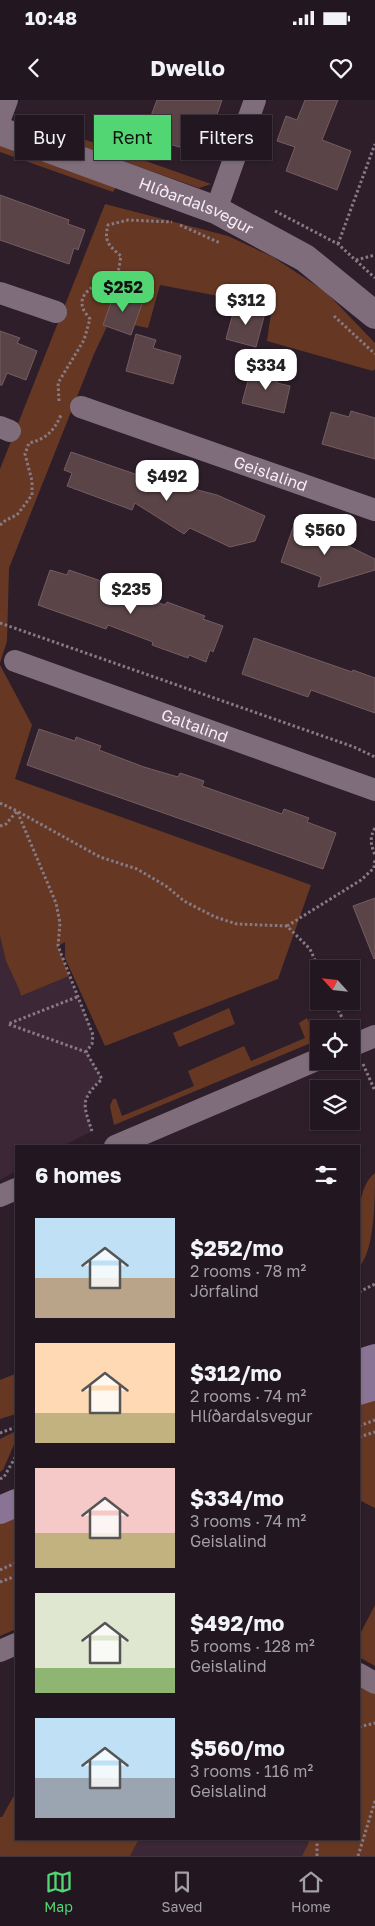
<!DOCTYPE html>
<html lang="en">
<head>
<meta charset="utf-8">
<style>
	body { margin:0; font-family:"Golos Text",sans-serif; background:#2a1f29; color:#f1f3f6; height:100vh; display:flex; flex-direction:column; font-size:19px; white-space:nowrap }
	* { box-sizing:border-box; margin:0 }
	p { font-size:16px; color:#a29fa5 }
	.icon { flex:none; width:28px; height:28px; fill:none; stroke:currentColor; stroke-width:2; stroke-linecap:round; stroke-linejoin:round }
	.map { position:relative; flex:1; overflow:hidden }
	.side { position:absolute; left:15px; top:1045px; width:345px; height:695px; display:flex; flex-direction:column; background:#221620; border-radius:0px; box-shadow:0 1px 4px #0004,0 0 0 1px #3f353e }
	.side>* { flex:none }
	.guide { position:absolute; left:15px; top:15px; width:345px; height:45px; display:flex; gap:10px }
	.needle { width:32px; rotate:297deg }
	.fabs { position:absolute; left:310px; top:860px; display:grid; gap:10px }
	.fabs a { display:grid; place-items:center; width:50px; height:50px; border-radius:0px; background:#221620; box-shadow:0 1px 4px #0004,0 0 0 1px #3f353e; font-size:25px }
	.price { position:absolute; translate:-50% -42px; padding:0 11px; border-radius:10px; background:#fff; color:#222; font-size:16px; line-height:32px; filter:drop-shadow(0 1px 2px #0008) }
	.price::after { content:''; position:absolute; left:50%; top:30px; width:15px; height:11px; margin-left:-8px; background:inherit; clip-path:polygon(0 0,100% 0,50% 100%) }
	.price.active { background:#51d673; color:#111 }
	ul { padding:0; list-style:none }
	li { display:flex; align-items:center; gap:15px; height:125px; padding:0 20px }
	li span { display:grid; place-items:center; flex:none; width:140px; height:100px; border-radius:0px; color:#555 }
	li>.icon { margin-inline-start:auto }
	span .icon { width:60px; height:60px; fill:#fffc; stroke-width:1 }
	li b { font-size:21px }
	h2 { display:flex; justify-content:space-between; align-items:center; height:60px; padding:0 20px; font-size:21px }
	.pill { padding:0 18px; border-radius:0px; background:#221620; box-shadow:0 1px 4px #0004,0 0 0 1px #3f353e; font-size:18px; line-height:45px }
	.pill.active { background:#51d673; color:#111 }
	.status { display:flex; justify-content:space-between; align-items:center; height:35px; padding:0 25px; background:#221620; direction:ltr }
	.status svg { height:14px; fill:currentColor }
	header { display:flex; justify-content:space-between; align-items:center; height:65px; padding:0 20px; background:#221620; font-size:22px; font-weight:700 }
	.dock { display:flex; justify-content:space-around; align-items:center; height:70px; border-top:1px solid #3f353e; background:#221620; font-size:14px; color:#a29fa5 }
	.dock a { display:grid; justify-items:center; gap:2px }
	.dock .active { color:#51d673 }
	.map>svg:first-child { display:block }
	.built { fill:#3b2736 }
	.green { fill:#663824 }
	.building { fill:#5a4447; stroke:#745d60 }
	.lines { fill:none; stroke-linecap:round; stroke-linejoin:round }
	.path { stroke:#877a84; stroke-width:3; stroke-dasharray:2.5 2.5; stroke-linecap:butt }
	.minor { stroke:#7f6d7b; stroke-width:22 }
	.tertiary { stroke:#7f6d7b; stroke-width:28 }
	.secondary { stroke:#897495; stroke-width:28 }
	.labels { text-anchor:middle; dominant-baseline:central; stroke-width:5; stroke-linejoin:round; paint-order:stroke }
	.street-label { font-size:16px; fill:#f6ecf3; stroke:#231520 }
</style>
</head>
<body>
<div class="status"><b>10:48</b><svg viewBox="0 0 49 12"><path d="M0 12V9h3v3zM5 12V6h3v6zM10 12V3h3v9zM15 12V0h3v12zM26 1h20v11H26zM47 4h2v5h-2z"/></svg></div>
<header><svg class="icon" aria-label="back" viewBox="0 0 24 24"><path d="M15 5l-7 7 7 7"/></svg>Dwello<svg class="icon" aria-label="heart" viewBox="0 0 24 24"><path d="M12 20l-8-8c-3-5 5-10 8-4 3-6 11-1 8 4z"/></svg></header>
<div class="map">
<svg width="375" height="1756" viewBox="0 0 375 1756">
	<rect width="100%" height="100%" fill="#2d1e2a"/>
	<!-- built -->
	<g class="built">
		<polygon points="0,836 6,861 19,889 21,896 69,876 93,935 92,944 87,952 102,979 90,991 84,1006 92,1031 63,1046 16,1046 16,1071 0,1080"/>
		<polygon points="139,1739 303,1739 309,1742 302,1756 130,1756"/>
	</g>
	<!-- green -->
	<g class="green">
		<polygon points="15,15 211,84 199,88 24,26 17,22"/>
		<polygon points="0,44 116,87 113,92 0,52"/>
		<polygon points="105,104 228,136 273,157 326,192 375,243 375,269 373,271 267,241 272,206 160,185 148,228 110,220 94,254 9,468 7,541 0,563 0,369"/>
		<polygon points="0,565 32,625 15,679 311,785 278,879 105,946 65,858 65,842 58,846 69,876 21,896 19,889 6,861 0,836"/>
		<polygon points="229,908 235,924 179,947 173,933"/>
		<polygon points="307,918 318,940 114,1025 110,1006 113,999 116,999 122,1016 194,986 188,971 244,946 251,961 305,938 299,923"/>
		<polygon points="343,979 347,989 321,989 327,981"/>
		<path d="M375,1073C375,1096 375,1151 359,1167C359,1141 353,1089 375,1073Z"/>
		<polygon points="15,1274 16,1314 0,1319 0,1280"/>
		<polygon points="375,1294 375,1408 359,1400 359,1299"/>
		<polygon points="16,1331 16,1340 3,1370 0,1372 0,1339"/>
		<polygon points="16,1418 16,1529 0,1536 0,1424"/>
		<polygon points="375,1505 375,1566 359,1557 359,1536"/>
		<polygon points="359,1586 375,1594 375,1756 302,1756 309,1742 303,1739 359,1739"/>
		<polygon points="16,1692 16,1739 139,1739 130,1756 0,1756 0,1717 2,1717"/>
	</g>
	<!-- building -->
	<g class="building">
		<polygon points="157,0 222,0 206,46 190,41 186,49 166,43 171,32 148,24"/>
		<polygon points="305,0 338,0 322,40 351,51 337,90 286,71 295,47 277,41 286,16 297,20"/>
		<polygon points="0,95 69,120 68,124 85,130 78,150 74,148 69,164 0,140"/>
		<polygon points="115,192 143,201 131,235 103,225"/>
		<polygon points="235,206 265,213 256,247 226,239"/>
		<polygon points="0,231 20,238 17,243 37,251 26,280 7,273 2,285 0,285"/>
		<polygon points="136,234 156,240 153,248 181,256 173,284 126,271"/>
		<polygon points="252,266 279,273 277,283 290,286 284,313 242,303"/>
		<polygon points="351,311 375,318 375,359 322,344 331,312 349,317"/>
		<polygon points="71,352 173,387 174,384 217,395 265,416 255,441 230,447 190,428 184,434 135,403 132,410 67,386 72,373 64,370"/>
		<polygon points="304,424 334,434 332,438 375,459 375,470 318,487 321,477 281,462 294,425 302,428"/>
		<polygon points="50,470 67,475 69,470 104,482 102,487 144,502 145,498 165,505 167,502 205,516 203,519 223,526 213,552 210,550 206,562 189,555 188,558 152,545 153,542 108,525 106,529 38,505"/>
		<polygon points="254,538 352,572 353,570 375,578 375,613 311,590 308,597 242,574"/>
		<polygon points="39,629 75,641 76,637 101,646 99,650 144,667 178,677 180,673 204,681 202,686 282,714 284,709 309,718 307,722 336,733 323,769 27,665"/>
		<polygon points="375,798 375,858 374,859 353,806"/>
	</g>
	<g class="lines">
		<!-- path -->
		<g class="path">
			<polyline points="275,111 338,144 375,178"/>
			<polyline points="180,125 220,143"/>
			<polyline points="338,144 375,44"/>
			<polyline points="356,160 375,155"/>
			<polyline points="334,216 375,254"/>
			<path d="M59,301L58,283L84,240L90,219C88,216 84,212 83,208C76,190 106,180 118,173L121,156C108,145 104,141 108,125L128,120L172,122"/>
			<path d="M0,425L6,420L17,415L32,395V381L25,354L29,343C46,339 54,331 61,315"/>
			<polyline points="0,523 354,647 375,657"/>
			<polyline points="0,703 17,711 56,803 60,823 58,846 93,935 92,944 86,952"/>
			<polyline points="0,726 6,724 17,711 100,757 137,769 166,786 184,801 215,817 237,824 287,826 310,849 319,869"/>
			<path d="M375,728C369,738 371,745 375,755"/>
			<polyline points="287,826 361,780 374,768 375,758"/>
			<path d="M77,897L8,924L86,952L102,979C80,1000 83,1004 92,1031"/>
			<polyline points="334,901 346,926"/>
			<polyline points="363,964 375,991"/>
			<polyline points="359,1192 375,1184"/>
			<polyline points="359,1326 375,1320"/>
			<polyline points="0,1333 16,1327"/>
			<polyline points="359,1337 375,1332"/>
			<polyline points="0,1379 4,1377 16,1356"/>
			<polyline points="0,1470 16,1463"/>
			<polyline points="0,1482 16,1476"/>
			<polyline points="359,1627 375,1623"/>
			<polyline points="317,1756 317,1739"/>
			<polyline points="358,1756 375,1701"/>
		</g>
		<!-- minor -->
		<g class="minor">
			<polyline points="0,19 7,0"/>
			<polyline points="216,110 255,0"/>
			<polyline points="0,193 56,212"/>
			<path id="s1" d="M81,307L375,410"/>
			<polyline points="0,327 10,331"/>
			<path id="s2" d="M15,561L375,690"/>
			<polyline points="351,946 375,936"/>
			<polyline points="115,1046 319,959"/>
			<polyline points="0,1096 16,1089"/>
			<polyline points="0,1551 16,1544"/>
			<polyline points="359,1574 375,1583"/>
		</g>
		<!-- tertiary -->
		<path class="tertiary" id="s3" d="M0,31L216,110L305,158L375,215"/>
		<!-- secondary -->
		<g class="secondary">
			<polyline points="359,1263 375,1258"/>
			<polyline points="359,1291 375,1286"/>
			<polyline points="0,1410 16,1403"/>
		</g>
	</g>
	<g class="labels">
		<!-- street labels -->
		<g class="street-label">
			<text stroke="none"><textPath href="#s3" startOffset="210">Hlíðardalsvegur</textPath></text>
			<text stroke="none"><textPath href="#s1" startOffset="201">Geislalind</textPath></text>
			<text stroke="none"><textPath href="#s2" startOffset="191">Galtalind</textPath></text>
		</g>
	</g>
</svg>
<div class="fabs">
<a><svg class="needle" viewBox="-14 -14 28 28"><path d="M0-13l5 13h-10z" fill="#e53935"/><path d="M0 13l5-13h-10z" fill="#a29fa5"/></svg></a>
<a><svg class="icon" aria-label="locate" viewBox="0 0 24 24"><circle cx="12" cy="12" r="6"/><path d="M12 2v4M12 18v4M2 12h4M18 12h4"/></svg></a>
<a><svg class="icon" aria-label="layers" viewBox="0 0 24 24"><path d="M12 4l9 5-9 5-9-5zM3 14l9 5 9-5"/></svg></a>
</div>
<b class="price active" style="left:123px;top:213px">$252</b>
<b class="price" style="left:246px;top:226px">$312</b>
<b class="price" style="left:266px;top:291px">$334</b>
<b class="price" style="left:167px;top:402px">$492</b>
<b class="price" style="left:325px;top:456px">$560</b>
<b class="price" style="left:131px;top:515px">$235</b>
<div class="guide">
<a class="pill">Buy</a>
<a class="pill active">Rent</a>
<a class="pill">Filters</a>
</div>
<section class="side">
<h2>6 homes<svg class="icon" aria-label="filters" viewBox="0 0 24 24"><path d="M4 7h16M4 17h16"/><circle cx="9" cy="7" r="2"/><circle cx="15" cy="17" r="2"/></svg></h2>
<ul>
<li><span style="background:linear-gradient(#bfe0f5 60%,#b9a48a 0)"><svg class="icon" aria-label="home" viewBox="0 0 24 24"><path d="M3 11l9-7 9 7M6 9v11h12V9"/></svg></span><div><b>$252/mo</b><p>2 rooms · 78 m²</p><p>Jörfalind</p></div></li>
<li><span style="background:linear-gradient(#ffd9b3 70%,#c2b280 0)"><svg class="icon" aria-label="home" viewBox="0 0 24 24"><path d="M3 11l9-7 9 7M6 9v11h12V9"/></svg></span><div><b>$312/mo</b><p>2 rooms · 74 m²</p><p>Hlíðardalsvegur</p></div></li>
<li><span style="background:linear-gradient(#f6c9c9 65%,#c2b280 0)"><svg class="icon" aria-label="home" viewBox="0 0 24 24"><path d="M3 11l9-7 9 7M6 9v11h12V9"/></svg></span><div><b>$334/mo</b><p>3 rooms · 74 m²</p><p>Geislalind</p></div></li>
<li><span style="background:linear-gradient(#dfe7d0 75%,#8fb573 0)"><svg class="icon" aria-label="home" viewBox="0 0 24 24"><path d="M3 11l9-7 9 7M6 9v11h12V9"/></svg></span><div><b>$492/mo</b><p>5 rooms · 128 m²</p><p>Geislalind</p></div></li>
<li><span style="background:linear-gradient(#bfe0f5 60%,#9aa5b1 0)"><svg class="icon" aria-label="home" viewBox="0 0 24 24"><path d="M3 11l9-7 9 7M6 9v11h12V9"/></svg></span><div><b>$560/mo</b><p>3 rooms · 116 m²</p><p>Geislalind</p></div></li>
</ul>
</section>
</div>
<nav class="dock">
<a class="active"><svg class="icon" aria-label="map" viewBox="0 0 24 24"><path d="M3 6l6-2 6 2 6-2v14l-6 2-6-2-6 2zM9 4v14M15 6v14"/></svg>Map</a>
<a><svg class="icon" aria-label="saved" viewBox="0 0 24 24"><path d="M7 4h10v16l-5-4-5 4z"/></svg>Saved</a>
<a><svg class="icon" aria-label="home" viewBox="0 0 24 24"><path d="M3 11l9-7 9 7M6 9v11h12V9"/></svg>Home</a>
</nav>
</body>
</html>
